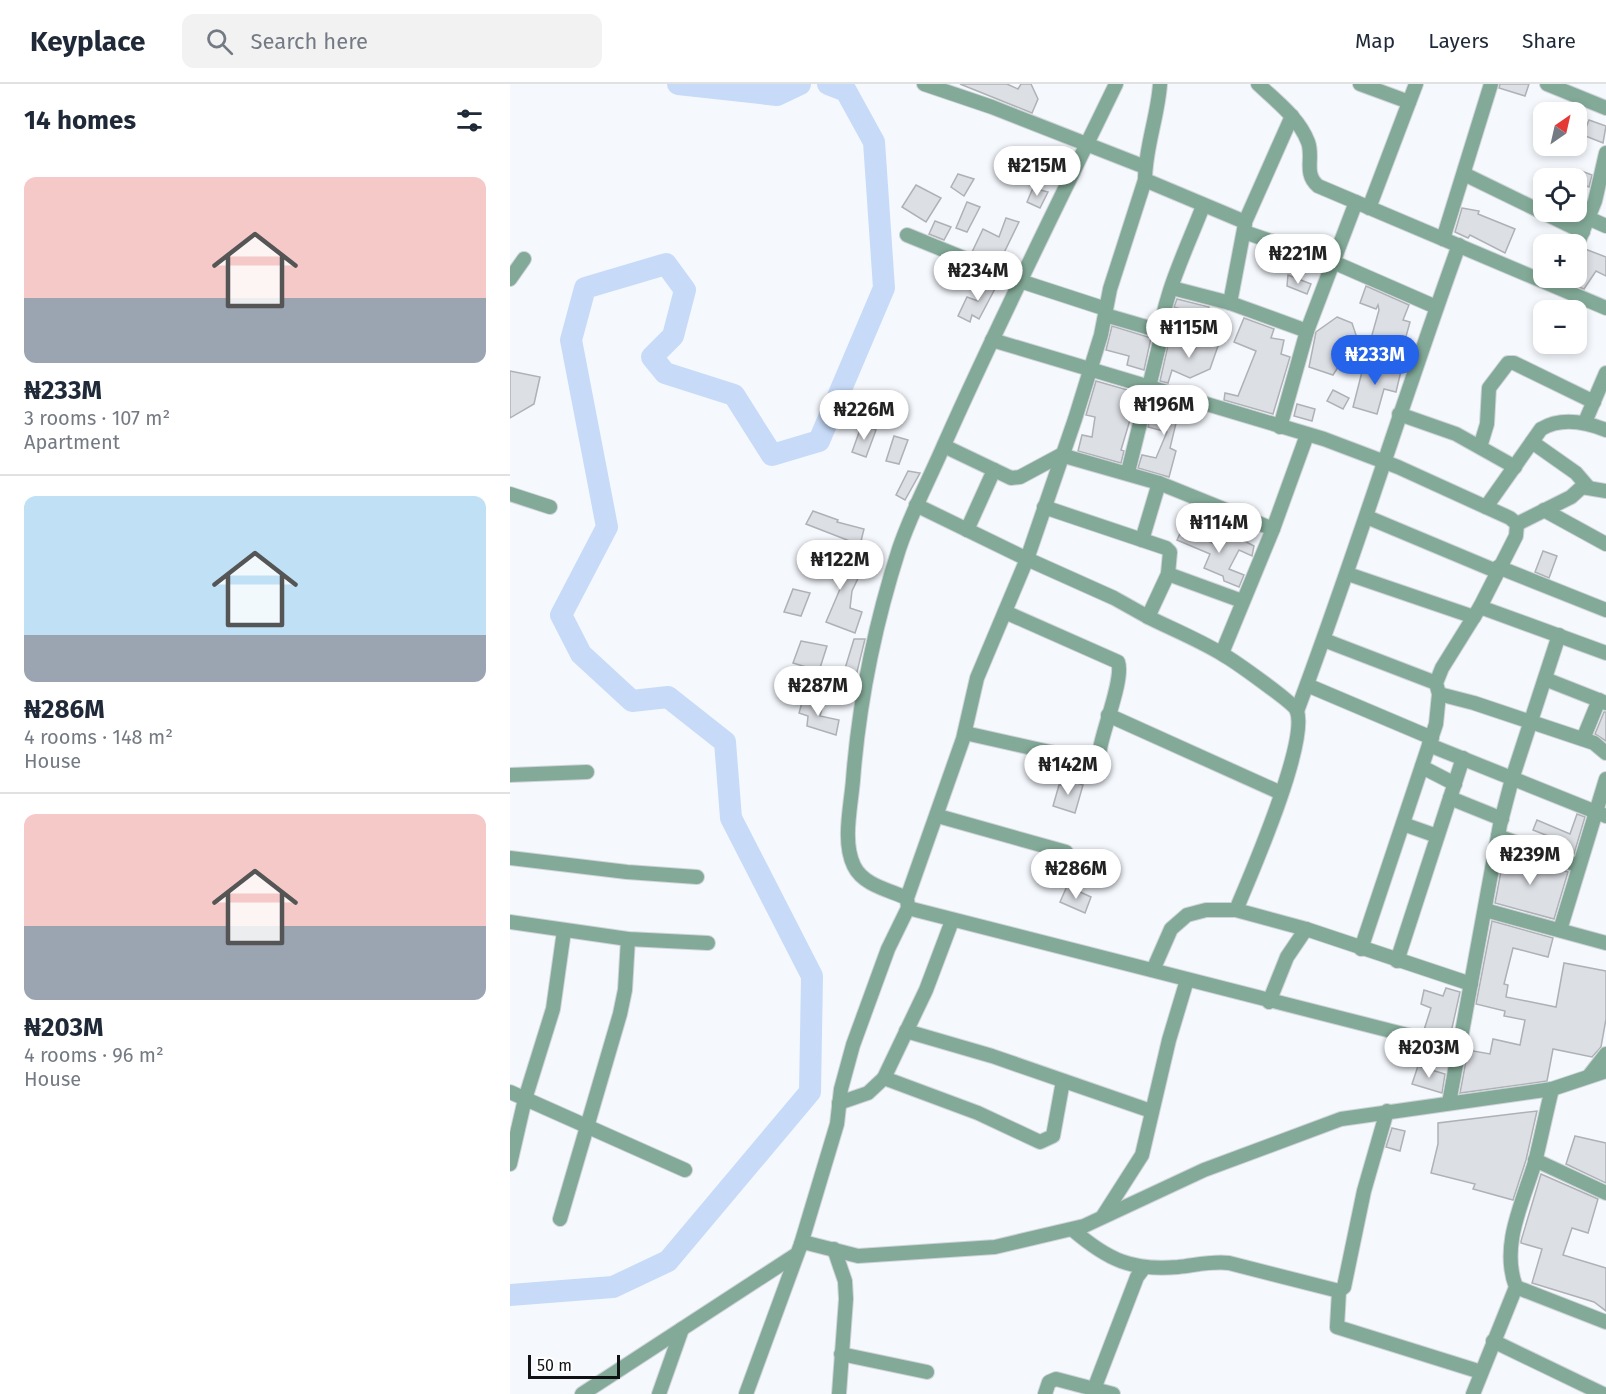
<!DOCTYPE html>
<html lang="en">
<head>
<meta charset="utf-8">
<style>
	body { margin:0; font-family:"Fira Sans",sans-serif; background:#f2f2f3; color:#1f2937; height:100vh; display:flex; flex-direction:column; font-size:22px; white-space:nowrap }
	* { box-sizing:border-box; margin:0 }
	p { font-size:20px; color:#747a83 }
	.icon { flex:none; width:33px; height:33px; fill:none; stroke:currentColor; stroke-width:2; stroke-linecap:round; stroke-linejoin:round }
	.map { position:relative; flex:1; overflow:hidden }
	.panel { display:flex; flex-direction:column; background:#fff; width:510px }
	.panel>* { flex:none }
	.needle { width:39px; rotate:34deg }
	.controls { position:absolute; left:1023px; top:18px; display:grid; gap:12px }
	.controls a { display:grid; place-items:center; width:54px; height:54px; border-radius:12px; background:#fff; box-shadow:0 3px 9px #0003; font-size:30px }
	.scale { position:absolute; left:18px; bottom:15px; width:92px; box-sizing:border-box; padding-left:6px; border:3px solid #101113; border-top:0; font-size:16px; line-height:21px; white-space:nowrap; color:#101113; -webkit-text-stroke:4px #fff; paint-order:stroke }
	.price { position:absolute; translate:-50% -51px; padding:0 14px; border-radius:21px; background:#fff; color:#222; font-size:20px; line-height:39px; filter:drop-shadow(0 2px 3px #0008) }
	.price::after { content:''; position:absolute; left:50%; top:36px; width:18px; height:14px; margin-left:-9px; background:inherit; clip-path:polygon(0 0,100% 0,50% 100%) }
	.price.active { background:#2563eb; color:#fff }
	ul { padding:0; list-style:none }
	li { display:grid; align-content:center; gap:12px; height:318px; padding:0 24px }
	li+li { border-top:2px solid #e0e1e3 }
	li span { display:grid; place-items:center; height:186px; border-radius:12px; color:#555 }
	li>.icon { margin-inline-start:auto }
	span .icon { width:108px; height:108px; fill:#fffc; stroke-width:1 }
	li b { font-size:26px }
	h2 { display:flex; justify-content:space-between; align-items:center; height:72px; padding:0 24px; font-size:26px }
	header { display:flex; align-items:center; gap:36px; box-sizing:border-box; height:84px; padding:0 30px; background:#fff; border-bottom:2px solid #e0e1e3 }
	header strong { font-size:28px }
	nav { display:flex; gap:33px; margin-inline-start:auto; font-size:21px }
	.search { width:420px; height:54px; background:#f2f2f3; display:flex; align-items:center; gap:15px; box-sizing:border-box; padding:0 21px; border-radius:12px; color:#747a83; font-size:22px }
	main { display:flex; flex:1; min-height:0 }
	.map>svg:first-child { display:block }
	.lines { fill:none; stroke-linecap:round; stroke-linejoin:round }
	.river { stroke:#c7dbf8; stroke-width:22 }
	.building { fill:#dcdfe4; stroke:#aeb1b5; stroke-width:1.5 }
	.minor-casing { stroke:#d0d4d8; stroke-width:16 }
	.minor { stroke:#83aa98; stroke-width:14 }
</style>
</head>
<body>
<header>
<strong>Keyplace</strong>
<div class="search"><svg class="icon" aria-label="search" viewBox="0 0 24 24"><circle cx="10" cy="10" r="6"/><path d="M15 15l6 6"/></svg>Search here</div>
<nav><a>Map</a><a>Layers</a><a>Share</a></nav>
</header>
<main>
<section class="panel">
<h2>14 homes<svg class="icon" aria-label="filters" viewBox="0 0 24 24"><path d="M4 7h16M4 17h16"/><circle cx="9" cy="7" r="2"/><circle cx="15" cy="17" r="2"/></svg></h2>
<ul>
<li><span style="background:linear-gradient(#f6c9c9 65%,#9aa5b1 0)"><svg class="icon" aria-label="home" viewBox="0 0 24 24"><path d="M3 11l9-7 9 7M6 9v11h12V9"/></svg></span><div><b>₦233M</b><p>3 rooms · 107 m²</p><p>Apartment</p></div></li>
<li><span style="background:linear-gradient(#bfe0f5 75%,#9aa5b1 0)"><svg class="icon" aria-label="home" viewBox="0 0 24 24"><path d="M3 11l9-7 9 7M6 9v11h12V9"/></svg></span><div><b>₦286M</b><p>4 rooms · 148 m²</p><p>House</p></div></li>
<li><span style="background:linear-gradient(#f6c9c9 60%,#9aa5b1 0)"><svg class="icon" aria-label="home" viewBox="0 0 24 24"><path d="M3 11l9-7 9 7M6 9v11h12V9"/></svg></span><div><b>₦203M</b><p>4 rooms · 96 m²</p><p>House</p></div></li>
</ul>
</section>
<div class="map">
<svg width="1096" height="1310" viewBox="0 0 1096 1310">
	<rect width="100%" height="100%" fill="#f5f9fe"/>
	<g class="lines">
		<!-- river -->
		<g class="river">
			<polyline points="168,0 267,11 290,0"/>
			<polyline points="0,1211 103,1203 158,1177 300,1008 302,892 221,734 215,658 158,613 122,617 71,570 51,531 97,443 61,256 75,204 156,180 175,206 163,252 142,273 155,289 224,311 262,371 309,357 374,204 364,58 336,7 318,0"/>
		</g>
	</g>
	<!-- building -->
	<g class="building">
		<polygon points="450,0 497,0 508,5 511,0 521,0 528,15 522,29"/>
		<polygon points="990,0 1019,0 1015,12 989,4"/>
		<polygon points="1079,36 1096,42 1093,59 1073,51"/>
		<polygon points="1066,85 1082,91 1079,103 1066,98"/>
		<polygon points="448,90 464,95 454,112 441,103"/>
		<polygon points="406,101 431,114 416,138 392,123"/>
		<polygon points="523,104 538,108 530,124 517,118"/>
		<polygon points="457,118 470,123 457,148 446,144"/>
		<polygon points="952,124 969,127 968,130 1005,145 995,169 960,151 958,154 945,148"/>
		<polygon points="496,134 509,138 489,179 462,168 473,145 489,153"/>
		<polygon points="425,137 441,143 434,156 419,150"/>
		<polygon points="1075,165 1096,173 1096,192 1086,187 1074,205 1059,199 1062,194 1066,194 1066,178"/>
		<polygon points="778,191 801,200 797,210 777,202"/>
		<polygon points="478,194 488,199 469,235 462,231 460,238 448,232 457,213 468,217"/>
		<polygon points="856,202 899,221 893,236 900,238 892,267 860,258 869,226 868,221 866,225 850,219"/>
		<polygon points="667,215 699,223 692,244 670,235 674,226 664,223"/>
		<polygon points="827,233 842,239 847,254 823,291 799,283 806,248"/>
		<polygon points="734,234 764,245 761,254 774,256 771,270 780,273 763,330 714,316 715,309 728,312 746,267 724,258"/>
		<polygon points="602,242 641,254 634,286 617,281 619,272 596,266"/>
		<polygon points="689,254 709,259 700,285 680,294 662,286 658,299 650,297 659,257 685,265"/>
		<polygon points="855,276 891,287 886,308 874,305 867,330 843,323"/>
		<polygon points="0,287 30,293 24,320 0,334"/>
		<polygon points="586,297 628,309 611,366 614,367 611,379 568,367 572,351 582,353 585,333 576,331"/>
		<polygon points="823,306 839,314 833,325 817,317"/>
		<polygon points="645,314 679,324 676,338 667,335 660,364 666,367 659,393 628,384 632,371 646,374 657,348 638,343"/>
		<polygon points="787,320 805,325 802,337 784,332"/>
		<polygon points="352,340 366,346 356,373 342,368"/>
		<polygon points="384,352 398,356 389,380 376,377"/>
		<polygon points="398,387 410,389 395,416 386,411"/>
		<polygon points="303,427 328,436 327,438 354,445 350,461 296,440"/>
		<polygon points="673,443 711,464 719,449 744,462 742,472 729,466 719,485 734,491 729,503 714,497 713,492 694,484 700,470 667,456"/>
		<polygon points="1033,467 1047,472 1039,494 1025,488"/>
		<polygon points="303,470 352,486 342,507 340,524 352,528 345,549 316,538 333,498 299,487"/>
		<polygon points="283,505 300,509 291,532 274,528"/>
		<polygon points="344,555 355,555 346,592 333,591"/>
		<polygon points="291,557 317,562 309,587 283,579"/>
		<polygon points="293,615 314,617 310,632 329,636 326,651 297,642 298,632 289,629"/>
		<polygon points="1094,628 1096,628 1096,657 1085,650"/>
		<polygon points="558,696 573,701 565,729 543,722 549,701 557,701"/>
		<polygon points="1067,730 1075,733 1064,770 1048,764 1051,757 1023,746 1027,736 1060,750"/>
		<polygon points="995,766 1058,788 1044,835 985,819"/>
		<polygon points="557,802 581,813 575,829 550,818"/>
		<polygon points="982,837 1043,854 1038,873 1003,864 994,900 998,901 996,913 1046,923 1054,879 1096,887 1096,935 1091,963 1082,973 1043,965 1037,997 950,1009 958,966 980,970 983,955 1010,961 1015,936 994,932 995,927 966,920"/>
		<polygon points="936,904 950,908 940,953 914,946 921,924 911,920 914,906 933,912"/>
		<polygon points="885,959 912,965 910,974 883,968"/>
		<polygon points="908,982 935,990 932,1009 902,1000"/>
		<polygon points="1027,1027 1016,1076 1003,1116 963,1105 965,1100 921,1089 928,1060 928,1039"/>
		<polygon points="882,1044 895,1047 890,1067 876,1063"/>
		<polygon points="1065,1052 1096,1059 1096,1099 1056,1080"/>
		<polygon points="1031,1090 1088,1115 1078,1149 1062,1144 1053,1171 1096,1184 1096,1227 1084,1218 1022,1199 1032,1165 1011,1159 1011,1157"/>
	</g>
	<g class="lines">
		<defs>
			<g id="minor">
				<polyline points="414,0 482,23 635,83"/>
				<path d="M748,0C766,17 789,34 798,58C804,74 793,89 808,102L1096,224"/>
				<polyline points="850,0 899,18"/>
				<polyline points="1037,0 1096,24"/>
				<polyline points="954,90 1073,148"/>
				<polyline points="635,96 735,138 782,32"/>
				<polyline points="859,124 906,0"/>
				<polyline points="1078,134 1096,142"/>
				<polyline points="734,148 823,178 926,223"/>
				<polyline points="397,151 510,197 596,225"/>
				<polyline points="933,155 981,0"/>
				<polyline points="1066,164 1085,117 1096,69"/>
				<polyline points="0,195 14,175"/>
				<polyline points="662,204 720,219 797,247"/>
				<polyline points="720,219 735,140"/>
				<polyline points="595,231 650,247"/>
				<polyline points="482,256 814,355 888,383 1000,434 1007,440 1006,452 970,523 932,584 926,599 929,610 926,640 851,865"/>
				<polyline points="889,330 946,350 1005,383"/>
				<polyline points="1075,338 1096,289"/>
				<polyline points="770,343 797,247 846,118"/>
				<polyline points="1022,358 1066,389 1078,403"/>
				<polyline points="434,362 501,394 510,393 551,371 649,399 763,445"/>
				<polyline points="970,363 977,340 979,304 998,279 1004,279 1084,318"/>
				<path d="M618,388L650,258C650,217 678,162 693,122"/>
				<polyline points="0,410 40,423"/>
				<polyline points="406,421 517,475 604,514 638,533 658,490 660,468 656,464 534,423"/>
				<path d="M976,423L1031,345C1051,333 1076,338 1096,346"/>
				<polyline points="1034,426 1096,460"/>
				<polyline points="857,433 986,487"/>
				<polyline points="1007,440 1061,413 1072,403 1096,407"/>
				<polyline points="457,446 484,386"/>
				<polyline points="632,456 649,399"/>
				<polyline points="988,483 1096,526"/>
				<polyline points="658,490 732,517"/>
				<polyline points="838,490 964,533"/>
				<polyline points="970,523 1096,569"/>
				<path d="M638,533C662,545 689,556 712,570C723,576 784,619 787,627C798,660 741,790 726,826"/>
				<polyline points="814,556 926,599"/>
				<polyline points="712,569 763,445 797,351"/>
				<polyline points="1035,595 1096,619"/>
				<polyline points="797,601 922,654"/>
				<polyline points="929,610 964,619 1084,659 1096,669"/>
				<path d="M787,627C845,473 893,316 949,161"/>
				<polyline points="598,631 771,709"/>
				<path d="M455,649L571,675L585,673L590,665C593,645 614,594 608,578L495,528"/>
				<polyline points="1073,655 1089,616"/>
				<polyline points="919,661 1096,732"/>
				<polyline points="912,683 945,700"/>
				<polyline points="0,691 77,688"/>
				<polyline points="940,714 992,735"/>
				<polyline points="428,732 556,768"/>
				<polyline points="893,740 927,752"/>
				<polyline points="988,752 1069,782"/>
				<polyline points="0,774 117,788 187,793"/>
				<path d="M397,814C379,806 353,801 344,782C332,758 341,722 343,696C349,618 365,540 389,465C401,429 419,396 434,361C488,239 548,120 606,0"/>
				<polyline points="398,824 948,964"/>
				<polyline points="975,826 1096,859"/>
				<polyline points="0,838 118,855 198,859"/>
				<polyline points="1050,846 1096,695"/>
				<polyline points="887,877 953,674"/>
				<polyline points="643,886 661,845 677,831 696,826 726,826 796,845 961,900"/>
				<polyline points="759,918 777,873 796,845"/>
				<polyline points="396,947 482,972 641,1027"/>
				<polyline points="1079,992 1096,970"/>
				<polyline points="374,994 468,1029 530,1058 543,1052 553,997"/>
				<polyline points="0,1008 175,1086"/>
				<polyline points="329,1019 358,1009 374,994 416,906 442,837"/>
				<polyline points="939,1019 990,741 1002,695 1049,551"/>
				<polyline points="877,1027 854,1107 834,1203 829,1207 827,1243 971,1288"/>
				<polyline points="1025,1076 1096,1109"/>
				<polyline points="0,1080 15,1015 43,925 54,847"/>
				<polyline points="593,1132 632,1071 659,956 677,896"/>
				<polyline points="50,1135 110,930 115,906 118,855"/>
				<path d="M563,1146C598,1176 622,1187 668,1183C686,1181 702,1177 719,1179L829,1207"/>
				<polyline points="291,1160 297,1159 348,1172 485,1163 574,1142 694,1086 831,1035 1042,1005 1096,987"/>
				<polyline points="324,1165 335,1197 336,1215 329,1310"/>
				<polyline points="1006,1203 1096,1238"/>
				<polyline points="983,1257 1093,1310"/>
				<polyline points="331,1270 417,1288"/>
				<polyline points="584,1305 627,1193 633,1185"/>
				<polyline points="72,1310 287,1170"/>
				<polyline points="149,1310 172,1245"/>
				<path d="M236,1310L291,1160L327,1040L331,1005L343,961L378,865L398,824L397,814L453,655L467,594L517,475L565,335L591,251L600,205L635,96C635,64 648,32 650,0"/>
				<polyline points="535,1310 539,1298 546,1295 603,1310"/>
				<path d="M963,1310L1006,1203C990,1162 1013,1118 1025,1078C1031,1054 1036,1029 1042,1005"/>
			</g>
		</defs>
		<!-- minor casing -->
		<use href="#minor" class="minor-casing"/>
		<!-- minor -->
		<use href="#minor" class="minor"/>
	</g>
</svg>
<div class="controls">
<a><svg class="needle" viewBox="-14 -14 28 28"><path d="M0-13l5 13h-10z" fill="#e53935"/><path d="M0 13l5-13h-10z" fill="#747a83"/></svg></a>
<a><svg class="icon" aria-label="locate" viewBox="0 0 24 24"><circle cx="12" cy="12" r="6"/><path d="M12 2v4M12 18v4M2 12h4M18 12h4"/></svg></a>
<a>+</a>
<a>−</a>
</div>
<div class="scale">50 m</div>
<b class="price" style="left:527px;top:113px">₦215M</b>
<b class="price" style="left:788px;top:201px">₦221M</b>
<b class="price" style="left:468px;top:218px">₦234M</b>
<b class="price" style="left:679px;top:275px">₦115M</b>
<b class="price active" style="left:865px;top:302px">₦233M</b>
<b class="price" style="left:654px;top:352px">₦196M</b>
<b class="price" style="left:354px;top:357px">₦226M</b>
<b class="price" style="left:709px;top:470px">₦114M</b>
<b class="price" style="left:330px;top:507px">₦122M</b>
<b class="price" style="left:308px;top:633px">₦287M</b>
<b class="price" style="left:558px;top:712px">₦142M</b>
<b class="price" style="left:1020px;top:802px">₦239M</b>
<b class="price" style="left:566px;top:816px">₦286M</b>
<b class="price" style="left:919px;top:995px">₦203M</b>
</div>
</main>
</body>
</html>
